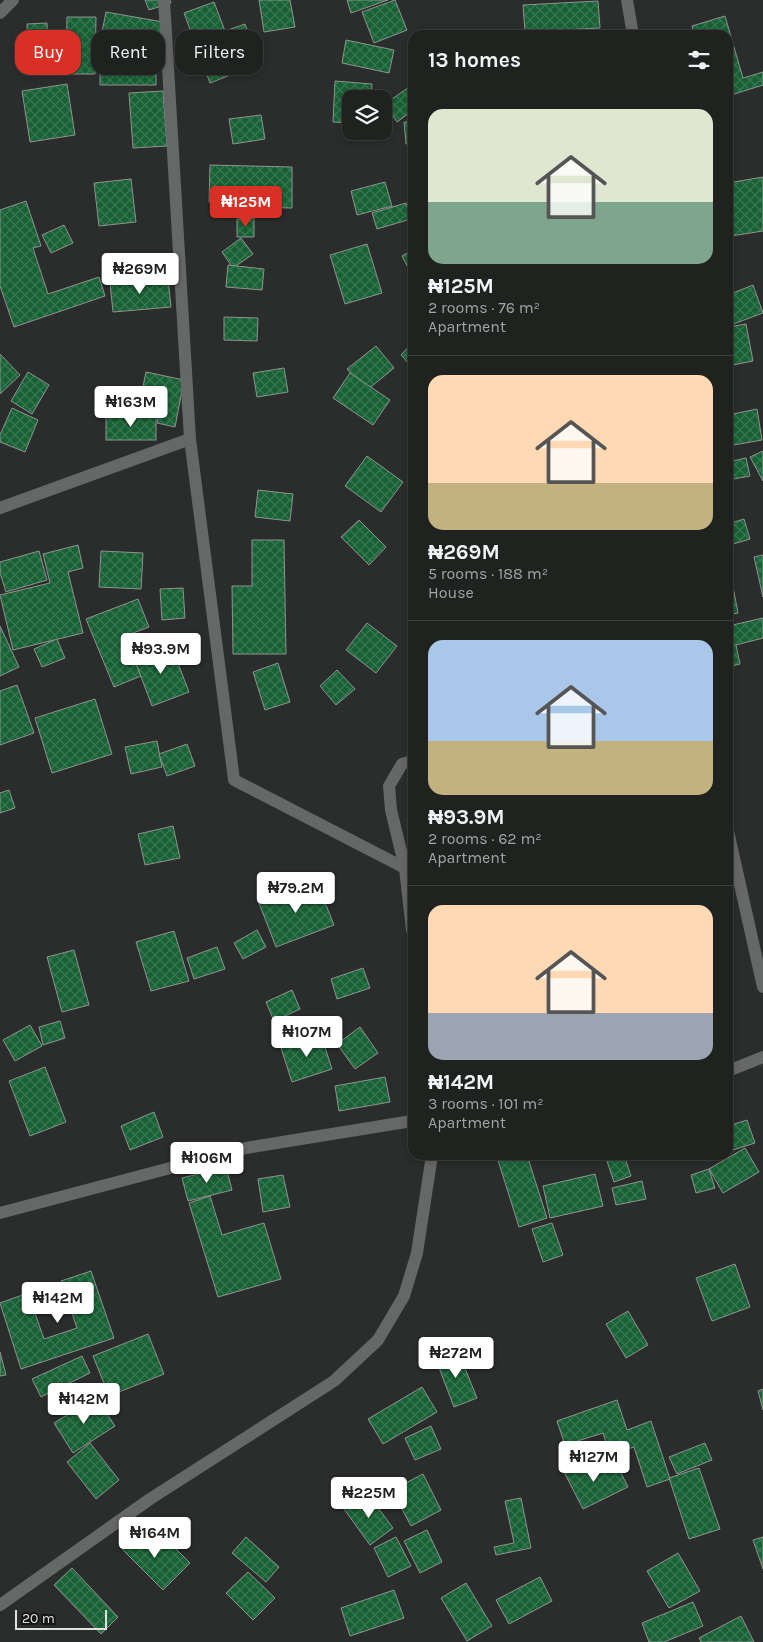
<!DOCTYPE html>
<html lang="en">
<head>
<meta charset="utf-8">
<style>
	body { margin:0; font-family:Karla,sans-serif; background:#2d2f2d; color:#f1f3f6; height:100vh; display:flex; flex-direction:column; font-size:19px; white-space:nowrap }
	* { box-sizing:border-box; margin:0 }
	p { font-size:16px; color:#a2a4a5 }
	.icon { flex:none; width:28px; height:28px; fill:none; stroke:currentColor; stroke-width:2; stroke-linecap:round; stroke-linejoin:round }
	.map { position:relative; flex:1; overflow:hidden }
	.panel { position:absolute; left:408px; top:30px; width:325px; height:1130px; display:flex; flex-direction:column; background:#202220; border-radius:15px; box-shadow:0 2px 8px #0003,0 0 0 1px #3d3f3e }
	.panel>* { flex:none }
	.guide { position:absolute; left:15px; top:30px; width:318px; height:45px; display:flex; gap:10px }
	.buttons { position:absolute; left:342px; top:90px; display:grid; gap:10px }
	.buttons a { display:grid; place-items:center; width:50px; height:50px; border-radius:10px; background:#202220; box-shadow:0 2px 8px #0003,0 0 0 1px #3d3f3e; font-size:25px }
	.scale { position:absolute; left:15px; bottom:12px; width:92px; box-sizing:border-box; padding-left:5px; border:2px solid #e0e2e0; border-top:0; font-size:14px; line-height:18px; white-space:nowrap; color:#e0e2e0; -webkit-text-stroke:4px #141514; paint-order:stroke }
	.price { position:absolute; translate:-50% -42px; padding:0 11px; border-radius:5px; background:#fff; color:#222; font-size:16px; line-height:32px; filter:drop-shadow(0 1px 2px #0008) }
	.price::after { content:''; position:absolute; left:50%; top:30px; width:15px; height:11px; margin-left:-8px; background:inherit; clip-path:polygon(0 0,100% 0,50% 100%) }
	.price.on { background:#d93025; color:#fff }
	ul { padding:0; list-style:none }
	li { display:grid; align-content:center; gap:10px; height:265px; padding:0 20px }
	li+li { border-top:1px solid #3d3f3e }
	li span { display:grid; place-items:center; height:155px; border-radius:15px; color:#555 }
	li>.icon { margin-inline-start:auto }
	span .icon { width:90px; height:90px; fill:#fffc; stroke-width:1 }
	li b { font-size:21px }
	h2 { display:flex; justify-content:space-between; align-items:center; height:60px; padding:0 20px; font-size:21px }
	.tag { padding:0 18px; border-radius:15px; background:#202220; box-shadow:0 2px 8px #0003,0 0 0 1px #3d3f3e; font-size:18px; line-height:45px }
	.tag.on { background:#d93025; color:#fff }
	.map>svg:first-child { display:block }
	.building { fill:url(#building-cross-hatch); stroke:#8f9390 }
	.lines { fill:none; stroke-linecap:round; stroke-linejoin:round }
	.street { stroke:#666867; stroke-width:12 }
</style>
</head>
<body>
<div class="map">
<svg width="763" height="1642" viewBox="0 0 763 1642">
	<defs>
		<pattern id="building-cross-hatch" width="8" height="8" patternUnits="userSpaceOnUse" patternTransform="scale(1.25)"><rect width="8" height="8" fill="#176134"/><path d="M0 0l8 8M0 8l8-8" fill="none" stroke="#387751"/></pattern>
	</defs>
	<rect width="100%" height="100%" fill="#2a2d2b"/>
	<!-- building -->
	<g class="building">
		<polygon points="145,0 170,0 171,3 149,10"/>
		<polygon points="259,0 290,0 295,27 264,32"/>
		<polygon points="347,0 388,0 351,13"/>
		<polygon points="395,0 407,30 374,43 362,12"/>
		<polygon points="598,1 600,28 525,32 523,5"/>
		<polygon points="214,2 225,31 245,24 253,46 226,56 233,74 210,83 184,13"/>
		<polygon points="106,12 163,22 159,47 101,37"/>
		<polygon points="725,16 743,78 763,72 763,85 728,96 728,35 694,35 692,26"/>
		<polygon points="67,17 96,17 95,74 66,74"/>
		<polygon points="47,23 48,71 28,72 27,24"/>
		<polygon points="346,40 394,50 389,73 342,63"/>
		<polygon points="100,60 156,61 156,85 100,85"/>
		<polygon points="335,81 372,84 371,99 351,99 351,123 333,122"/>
		<polygon points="67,84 75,135 30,142 22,91"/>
		<polygon points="412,85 412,111 397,122 385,104"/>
		<polygon points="163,91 167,146 133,148 129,93"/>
		<polygon points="261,115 265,139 233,144 229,119"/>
		<polygon points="404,122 412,122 412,143 406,144"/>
		<polygon points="210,165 292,167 292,208 244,207 243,203 209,202"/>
		<polygon points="763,177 763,231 731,236 728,211 728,183"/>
		<polygon points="131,179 136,222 99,226 94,183"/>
		<polygon points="385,182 392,206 357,215 351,191"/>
		<polygon points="26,201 41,246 33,248 48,294 99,277 105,296 14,327 0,286 0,210"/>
		<polygon points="406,203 411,219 377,229 372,213"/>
		<polygon points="254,218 254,237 237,237 237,219"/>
		<polygon points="64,225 73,243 51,253 42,235"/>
		<polygon points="241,238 253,254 233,268 222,252"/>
		<polygon points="367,244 382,293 345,304 330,255"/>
		<polygon points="412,250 412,275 402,256"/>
		<polygon points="228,265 264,269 262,290 226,287"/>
		<polygon points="168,278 171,307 113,312 110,283"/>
		<polygon points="753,285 763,313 728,326 728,295"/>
		<polygon points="224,317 258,318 257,341 224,340"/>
		<polygon points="746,324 753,361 728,366 728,327"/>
		<polygon points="412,343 412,367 401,355"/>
		<polygon points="376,346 394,368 366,391 347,369"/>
		<polygon points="0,354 20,375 0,394"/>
		<polygon points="284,368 288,392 257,397 253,373"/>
		<polygon points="28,372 49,385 32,414 11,401"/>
		<polygon points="146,372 184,380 175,427 157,423 161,406 140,401"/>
		<polygon points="350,373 390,400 373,425 333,398"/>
		<polygon points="12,408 38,420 25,452 0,442 0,435"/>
		<polygon points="757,409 762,440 728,446 728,415"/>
		<rect x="106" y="415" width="50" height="25"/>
		<polygon points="763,451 763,481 750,457"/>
		<polygon points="367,456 403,482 381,512 345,486"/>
		<polygon points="746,458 750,476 728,480 728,462"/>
		<polygon points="258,490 293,494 290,521 255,517"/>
		<polygon points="744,519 750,539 730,545 728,524"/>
		<polygon points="359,520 386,547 369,565 341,537"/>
		<polygon points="252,540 284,540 286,654 233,654 232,586 252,586"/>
		<polygon points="78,545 83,568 68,572 83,633 13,650 0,595 50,583 43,554"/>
		<polygon points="39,551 47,580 6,592 0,573 0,562"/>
		<polygon points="101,551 143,553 141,589 99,587"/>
		<polygon points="763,555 763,597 754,557"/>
		<polygon points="730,571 738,613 728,615 728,572"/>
		<polygon points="183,588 185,618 162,620 160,589"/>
		<polygon points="138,599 149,627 125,636 141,676 114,687 86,619"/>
		<polygon points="763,618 763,638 736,645 740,664 728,667 728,626"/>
		<polygon points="367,623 397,646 376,673 346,650"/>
		<polygon points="0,626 19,667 0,676"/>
		<polygon points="57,639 65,658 42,667 34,649"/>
		<polygon points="171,645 189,692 152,706 134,658"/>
		<polygon points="278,663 290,702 265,710 253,672"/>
		<polygon points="337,670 355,689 336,705 320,686"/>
		<polygon points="17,685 34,733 0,745 0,691"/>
		<polygon points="95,699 112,754 52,773 35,718"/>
		<polygon points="157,741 162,767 131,774 125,747"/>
		<polygon points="187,744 195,766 167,776 159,754"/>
		<polygon points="9,790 15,808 0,813 0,793"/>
		<polygon points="173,826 180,858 145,865 138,834"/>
		<polygon points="316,880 334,925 276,947 259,903"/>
		<polygon points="257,930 266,947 243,959 234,943"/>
		<polygon points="174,931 189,981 151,991 136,942"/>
		<polygon points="217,947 225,969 194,979 187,958"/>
		<polygon points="74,950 89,1005 62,1012 47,957"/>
		<polygon points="363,968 370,988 337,999 331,979"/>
		<polygon points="292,990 300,1009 274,1021 266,1002"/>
		<polygon points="60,1021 65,1038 43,1045 39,1027"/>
		<polygon points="30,1025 42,1046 15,1061 3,1040"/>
		<polygon points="360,1027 378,1053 355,1069 337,1044"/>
		<polygon points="321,1035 332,1069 292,1082 281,1048"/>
		<polygon points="45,1067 66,1122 30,1136 9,1081"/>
		<polygon points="385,1077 390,1102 339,1111 335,1086"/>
		<polygon points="154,1112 163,1137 130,1150 121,1126"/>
		<polygon points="747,1120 755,1143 733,1150 728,1135 728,1126"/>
		<polygon points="745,1148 759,1172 723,1193 709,1169"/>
		<polygon points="502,1155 527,1155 547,1218 519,1227 497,1157"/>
		<polygon points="605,1155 624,1155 631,1176 614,1182"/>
		<polygon points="646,1155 673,1155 673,1158 646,1159"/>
		<polygon points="226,1167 232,1190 188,1201 182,1178"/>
		<polygon points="709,1169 715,1188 696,1193 691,1175"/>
		<polygon points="595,1174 603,1206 550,1218 543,1186"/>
		<polygon points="283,1175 290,1207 263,1212 258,1179"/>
		<polygon points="642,1181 646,1199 616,1205 612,1188"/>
		<polygon points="210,1196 222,1235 264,1223 281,1279 218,1297 189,1203"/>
		<polygon points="552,1223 563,1255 543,1262 532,1229"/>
		<polygon points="735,1264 750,1307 712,1321 696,1278"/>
		<polygon points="91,1271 114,1338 21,1369 0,1303 28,1293 44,1339 77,1328 61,1281"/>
		<polygon points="628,1311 648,1345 626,1358 606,1324"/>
		<polygon points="148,1334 164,1374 109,1396 93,1356"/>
		<polygon points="458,1351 477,1398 454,1407 436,1360"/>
		<polygon points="0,1352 6,1375 0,1376"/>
		<polygon points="82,1356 90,1373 41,1397 32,1379"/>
		<polygon points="422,1387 437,1412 383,1444 368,1419"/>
		<polygon points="763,1389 763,1410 758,1391"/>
		<polygon points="96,1397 115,1426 73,1453 54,1423"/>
		<polygon points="617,1400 627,1430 651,1421 670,1479 647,1487 634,1447 610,1455 603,1433 565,1445 557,1421"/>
		<polygon points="431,1426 441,1449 415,1460 405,1438"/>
		<polygon points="90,1443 119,1480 96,1499 67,1462"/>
		<polygon points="705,1443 712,1460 677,1474 669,1457"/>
		<polygon points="581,1458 590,1476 616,1463 628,1487 583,1509 562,1468"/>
		<polygon points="699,1468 720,1529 689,1539 669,1478"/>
		<polygon points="423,1474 441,1510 411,1526 392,1490"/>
		<polygon points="367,1493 393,1528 370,1545 344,1509"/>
		<polygon points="521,1498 531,1548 496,1555 494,1547 514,1543 505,1501"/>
		<polygon points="138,1529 159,1551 169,1542 190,1563 163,1590 120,1547"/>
		<polygon points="427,1530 442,1562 420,1573 404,1541"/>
		<polygon points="246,1537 279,1567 266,1582 232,1553"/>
		<polygon points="396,1537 411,1566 388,1577 374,1548"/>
		<polygon points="763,1537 763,1569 753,1540"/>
		<polygon points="678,1553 700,1591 669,1608 647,1571"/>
		<polygon points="72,1568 118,1617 101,1634 54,1585"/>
		<polygon points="248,1572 275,1598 253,1620 226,1593"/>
		<polygon points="540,1577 552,1601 509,1624 496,1600"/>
		<polygon points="466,1583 492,1626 467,1641 441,1598"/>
		<polygon points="394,1590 404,1618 350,1636 341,1608"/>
		<polygon points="693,1602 703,1626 664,1642 649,1642 642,1623"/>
		<polygon points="741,1616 754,1642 701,1642 699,1638"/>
	</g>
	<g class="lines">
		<!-- street -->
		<g class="street">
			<polyline points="627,0 633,35"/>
			<polyline points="0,13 13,0"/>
			<polyline points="190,439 234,780 405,868"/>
			<polyline points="0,508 190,439 164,0"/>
			<polyline points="412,761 402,764 389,786 391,810 405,868 412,930"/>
			<polyline points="728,831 763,987"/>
			<polyline points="728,1071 763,1057"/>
			<polyline points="0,1213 246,1148 412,1121"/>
			<polyline points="0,1605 150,1499 334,1381 378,1340 404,1296 417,1253 432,1155"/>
		</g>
	</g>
</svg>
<div class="buttons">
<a><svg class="icon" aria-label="layers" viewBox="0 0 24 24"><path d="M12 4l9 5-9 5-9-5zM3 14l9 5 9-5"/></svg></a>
</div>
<div class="scale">20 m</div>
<b class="price on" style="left:246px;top:228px">₦125M</b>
<b class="price" style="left:140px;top:295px">₦269M</b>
<b class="price" style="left:131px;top:428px">₦163M</b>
<b class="price" style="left:161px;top:675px">₦93.9M</b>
<b class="price" style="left:296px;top:914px">₦79.2M</b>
<b class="price" style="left:307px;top:1058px">₦107M</b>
<b class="price" style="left:207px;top:1184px">₦106M</b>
<b class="price" style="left:58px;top:1324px">₦142M</b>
<b class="price" style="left:456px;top:1379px">₦272M</b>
<b class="price" style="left:84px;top:1425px">₦142M</b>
<b class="price" style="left:594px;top:1483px">₦127M</b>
<b class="price" style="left:369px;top:1519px">₦225M</b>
<b class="price" style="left:155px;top:1559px">₦164M</b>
<div class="guide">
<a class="tag on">Buy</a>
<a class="tag">Rent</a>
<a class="tag">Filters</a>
</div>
<section class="panel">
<h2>13 homes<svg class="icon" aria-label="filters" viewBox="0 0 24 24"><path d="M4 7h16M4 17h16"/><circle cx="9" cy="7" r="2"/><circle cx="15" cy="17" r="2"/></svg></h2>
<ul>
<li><span style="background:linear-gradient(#dfe7d0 60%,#7fa58c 0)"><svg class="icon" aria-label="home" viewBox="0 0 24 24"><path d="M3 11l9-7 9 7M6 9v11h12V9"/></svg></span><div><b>₦125M</b><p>2 rooms · 76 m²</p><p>Apartment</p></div></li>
<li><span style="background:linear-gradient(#ffd9b3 70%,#c2b280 0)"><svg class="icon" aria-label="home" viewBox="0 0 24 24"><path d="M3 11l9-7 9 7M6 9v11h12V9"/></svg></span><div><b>₦269M</b><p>5 rooms · 188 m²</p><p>House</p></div></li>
<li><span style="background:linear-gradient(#a9c7e8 65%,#c2b280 0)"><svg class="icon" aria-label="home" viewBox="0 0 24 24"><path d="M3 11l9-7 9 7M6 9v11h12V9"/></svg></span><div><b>₦93.9M</b><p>2 rooms · 62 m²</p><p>Apartment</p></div></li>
<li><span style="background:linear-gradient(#ffd9b3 70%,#9aa5b1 0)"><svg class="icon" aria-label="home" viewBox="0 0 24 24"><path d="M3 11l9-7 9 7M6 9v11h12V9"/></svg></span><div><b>₦142M</b><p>3 rooms · 101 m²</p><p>Apartment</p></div></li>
</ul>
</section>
</div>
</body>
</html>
